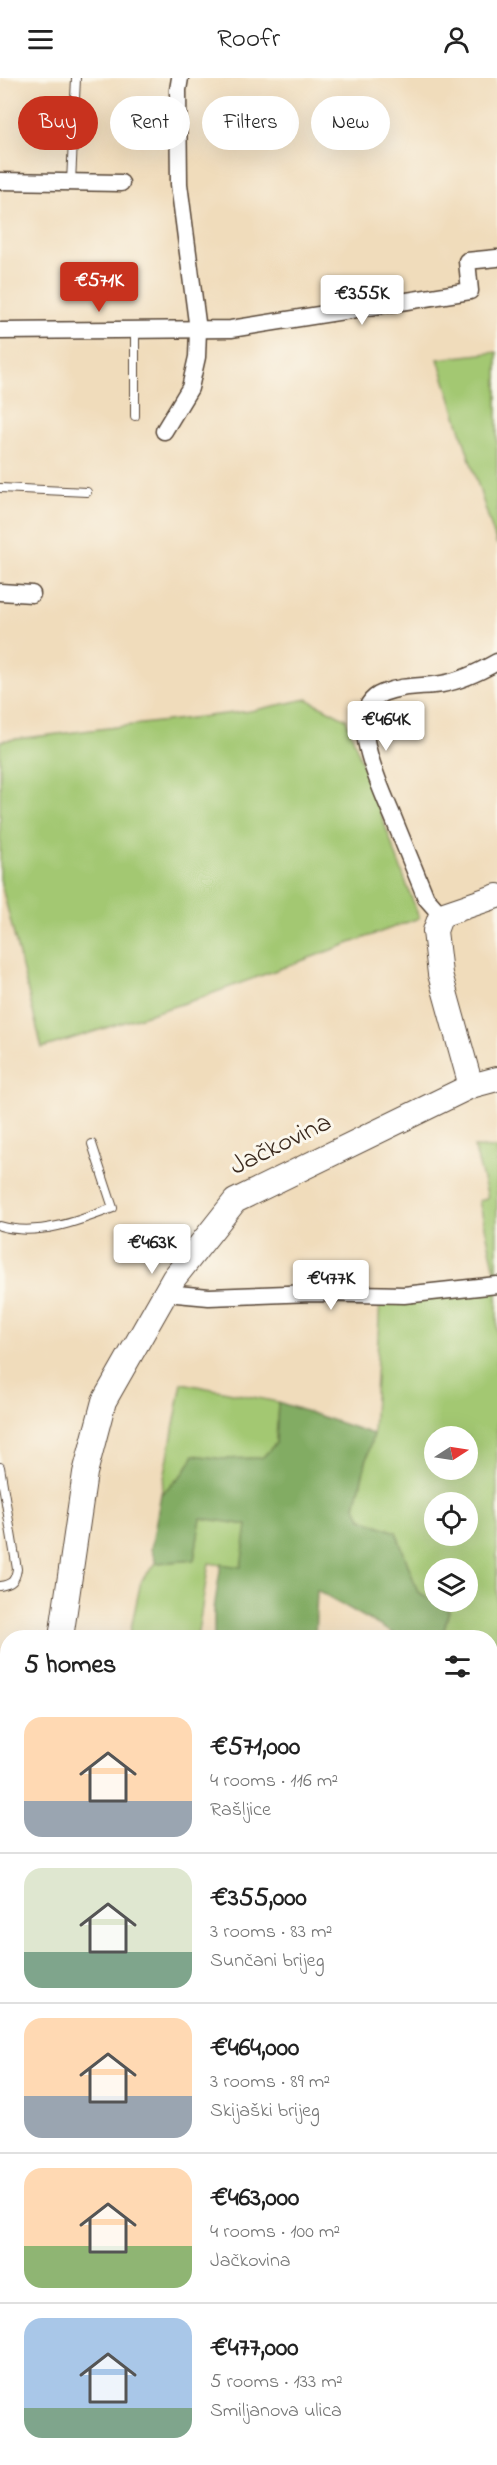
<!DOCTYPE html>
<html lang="en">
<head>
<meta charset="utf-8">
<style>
	body { margin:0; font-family:"Indie Flower",sans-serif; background:#f2f2f2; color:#222; height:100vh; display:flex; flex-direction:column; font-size:22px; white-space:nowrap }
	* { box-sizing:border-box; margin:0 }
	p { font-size:20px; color:#767676 }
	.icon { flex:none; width:33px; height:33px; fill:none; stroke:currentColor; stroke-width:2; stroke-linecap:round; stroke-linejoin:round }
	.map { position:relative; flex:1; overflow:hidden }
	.sheet { position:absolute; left:0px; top:1552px; width:498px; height:836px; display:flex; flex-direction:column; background:#fff; border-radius:24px 24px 0 0; box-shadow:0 6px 24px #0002 }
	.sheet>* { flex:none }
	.top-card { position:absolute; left:18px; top:18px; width:462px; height:54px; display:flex; gap:12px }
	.needle { width:39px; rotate:78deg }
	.fabs { position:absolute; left:424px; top:1348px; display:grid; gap:12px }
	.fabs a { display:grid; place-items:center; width:54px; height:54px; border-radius:50%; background:#fff; box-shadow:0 6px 24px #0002; font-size:30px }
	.price { position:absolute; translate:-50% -51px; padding:0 14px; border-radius:6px; background:#fff; color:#222; font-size:20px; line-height:39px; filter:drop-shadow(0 2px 3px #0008) }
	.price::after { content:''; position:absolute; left:50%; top:36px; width:18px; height:14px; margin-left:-9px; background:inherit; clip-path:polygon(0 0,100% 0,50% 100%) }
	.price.active { background:#c8321e; color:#fff }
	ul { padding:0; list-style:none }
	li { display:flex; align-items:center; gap:18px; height:150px; padding:0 24px }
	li+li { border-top:2px solid #e0e0e0 }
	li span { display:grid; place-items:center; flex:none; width:168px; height:120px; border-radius:18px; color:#555 }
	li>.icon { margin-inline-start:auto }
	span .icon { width:72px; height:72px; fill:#fffc; stroke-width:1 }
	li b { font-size:26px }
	h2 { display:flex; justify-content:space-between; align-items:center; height:72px; padding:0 24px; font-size:26px }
	.pill { padding:0 21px; border-radius:27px; background:#fff; box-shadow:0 6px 24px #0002; font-size:21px; line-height:54px }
	.pill.active { background:#c8321e; color:#fff }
	header { display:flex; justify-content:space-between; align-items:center; height:78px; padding:0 24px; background:#fff; font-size:27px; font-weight:600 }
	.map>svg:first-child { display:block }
	.green { fill:#a3c872; stroke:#6f7948; stroke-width:1.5; fill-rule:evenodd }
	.forest { fill:#82ac64; stroke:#5e6b41; stroke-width:1.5 }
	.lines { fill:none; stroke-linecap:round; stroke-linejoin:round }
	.lane-casing { stroke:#564536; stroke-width:10 }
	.street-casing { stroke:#564536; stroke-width:19 }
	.secondary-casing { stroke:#564536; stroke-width:26 }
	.lane { stroke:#fff; stroke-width:8 }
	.street { stroke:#fff; stroke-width:16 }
	.secondary { stroke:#fff; stroke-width:24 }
	.labels { text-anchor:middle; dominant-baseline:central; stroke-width:6; stroke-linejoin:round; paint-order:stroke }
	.street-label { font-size:27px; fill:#3b2a1e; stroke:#fbf7ec }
</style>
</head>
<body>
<header><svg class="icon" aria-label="menu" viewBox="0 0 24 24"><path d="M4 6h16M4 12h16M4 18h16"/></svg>Roofr<svg class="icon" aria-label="person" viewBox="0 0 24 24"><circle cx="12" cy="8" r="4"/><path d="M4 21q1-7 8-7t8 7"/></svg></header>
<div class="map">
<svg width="497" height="2387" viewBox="0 0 497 2387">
	<rect width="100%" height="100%" fill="#fbf7ec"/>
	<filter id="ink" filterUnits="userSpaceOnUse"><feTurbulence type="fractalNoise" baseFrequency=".0167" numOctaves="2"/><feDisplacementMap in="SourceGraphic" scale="12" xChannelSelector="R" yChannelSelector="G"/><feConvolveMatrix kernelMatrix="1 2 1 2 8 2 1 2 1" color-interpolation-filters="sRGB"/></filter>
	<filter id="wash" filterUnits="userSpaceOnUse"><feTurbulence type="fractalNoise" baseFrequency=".008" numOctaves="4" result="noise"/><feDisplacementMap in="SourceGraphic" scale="24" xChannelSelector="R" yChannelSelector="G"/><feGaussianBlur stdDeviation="1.35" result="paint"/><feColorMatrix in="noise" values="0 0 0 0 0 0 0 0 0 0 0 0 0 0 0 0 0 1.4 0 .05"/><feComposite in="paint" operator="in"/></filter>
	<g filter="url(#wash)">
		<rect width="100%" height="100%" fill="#f0dcbb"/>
		<!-- green -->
		<g class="green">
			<polygon points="497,274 497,467 438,281"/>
			<polygon points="307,621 346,641 419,840 194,922 42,970 0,801 0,663 250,633"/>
			<polygon points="474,1069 497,1070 497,1201 479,1123 488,1119"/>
			<path d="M497,1213V1589L491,1604L490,1560H442L449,1532L435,1524H468V1491H435V1524L418,1514L396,1454L362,1441L355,1428L373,1356L380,1221ZM435,1359H468V1392H435ZM435,1425H468V1458H435Z"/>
			<polygon points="182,1305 278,1324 276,1365 262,1380 222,1381 194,1377 183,1396 161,1416"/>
			<polygon points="201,1440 248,1447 241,1490 209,1485 197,1560 129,1560 141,1503 156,1485 194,1482"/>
			<polygon points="490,2219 497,2227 497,2282 491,2287"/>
			<polygon points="202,2380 400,2381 396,2387 196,2387"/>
		</g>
		<!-- forest -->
		<polygon class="forest" points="278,1324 373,1356 355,1428 362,1441 396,1454 418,1514 449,1532 442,1560 401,1560 317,1512 315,1560 214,1560 214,1531 221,1486 241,1489 247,1447 201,1440 194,1482 156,1485 151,1471 161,1416 183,1396 194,1377 222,1381 262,1380 276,1365"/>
	</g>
	<g filter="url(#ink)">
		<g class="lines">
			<defs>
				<g id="lane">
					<polyline points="71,104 76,0"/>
					<polyline points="135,253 135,338"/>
					<polyline points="0,410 87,414"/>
					<path d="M0,1148C37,1159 79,1143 113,1130L92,1066"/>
					<path d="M0,1389L17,1491C15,1503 12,1506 0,1508"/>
				</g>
				<g id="street">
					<polyline points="0,103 121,105"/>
					<polyline points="0,253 231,251 470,213 467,183 497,180"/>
					<polyline points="164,353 190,310 197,279 198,252 179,106 178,12 180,0"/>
					<polyline points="0,514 32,516"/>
					<path d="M441,837L426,820C416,795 405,769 395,744C384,716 340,631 383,615C402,607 422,609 442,606C460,603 481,593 497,584"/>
					<polyline points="166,1215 209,1219 312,1215 404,1217 497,1207"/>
					<polyline points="490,1753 497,1744"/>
					<polyline points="490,1958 497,1965"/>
					<polyline points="490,2297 497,2291"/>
					<polyline points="0,2369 8,2358"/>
					<polyline points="405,2387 410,2380"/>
				</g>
				<g id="secondary">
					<polyline points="471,1008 440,896 435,853 441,837 497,818"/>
					<polyline points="61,1560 85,1395 104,1323 174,1200 235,1123 471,1008 497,1001"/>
					<polyline points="0,2072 7,2016 5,1923 0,1872 1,1831 8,1775"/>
				</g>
			</defs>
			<!-- lane casing -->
			<use href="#lane" class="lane-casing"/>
			<!-- street casing -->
			<use href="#street" class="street-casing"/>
			<!-- secondary casing -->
			<use href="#secondary" class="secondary-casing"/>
			<!-- lane -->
			<use href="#lane" class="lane"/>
			<!-- street -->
			<use href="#street" class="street"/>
			<!-- secondary -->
			<use href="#secondary" class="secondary"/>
		</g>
	</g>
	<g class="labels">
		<!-- street labels -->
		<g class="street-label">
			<text transform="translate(281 1067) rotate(-26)">Jačkovina</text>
		</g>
	</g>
</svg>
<div class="fabs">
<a><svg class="needle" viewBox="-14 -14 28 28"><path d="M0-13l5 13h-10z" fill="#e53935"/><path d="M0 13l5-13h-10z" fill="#767676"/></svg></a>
<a><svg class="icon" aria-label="locate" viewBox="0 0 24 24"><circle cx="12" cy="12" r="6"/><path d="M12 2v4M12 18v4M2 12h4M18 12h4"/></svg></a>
<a><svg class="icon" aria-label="layers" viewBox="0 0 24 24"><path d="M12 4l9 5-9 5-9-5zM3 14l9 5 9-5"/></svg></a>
</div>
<b class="price active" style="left:99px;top:235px">€571K</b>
<b class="price" style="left:362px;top:248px">€355K</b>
<b class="price" style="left:386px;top:674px">€464K</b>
<b class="price" style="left:152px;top:1197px">€463K</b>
<b class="price" style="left:331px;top:1233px">€477K</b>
<div class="top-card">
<a class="pill active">Buy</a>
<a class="pill">Rent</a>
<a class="pill">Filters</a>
<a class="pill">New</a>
</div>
<section class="sheet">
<h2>5 homes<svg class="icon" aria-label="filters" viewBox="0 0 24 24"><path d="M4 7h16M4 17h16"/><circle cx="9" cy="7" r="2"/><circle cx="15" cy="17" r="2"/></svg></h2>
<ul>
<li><span style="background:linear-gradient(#ffd9b3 70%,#9aa5b1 0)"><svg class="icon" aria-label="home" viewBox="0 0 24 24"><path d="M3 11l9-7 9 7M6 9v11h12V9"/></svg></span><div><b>€571,000</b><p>4 rooms · 116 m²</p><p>Rašljice</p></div></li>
<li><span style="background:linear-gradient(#dfe7d0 70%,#7fa58c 0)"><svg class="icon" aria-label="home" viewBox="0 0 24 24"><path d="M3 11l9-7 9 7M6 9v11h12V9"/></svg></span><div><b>€355,000</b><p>3 rooms · 83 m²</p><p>Sunčani brijeg</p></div></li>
<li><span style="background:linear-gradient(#ffd9b3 65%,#9aa5b1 0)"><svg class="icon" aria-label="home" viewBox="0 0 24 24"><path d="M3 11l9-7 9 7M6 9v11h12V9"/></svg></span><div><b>€464,000</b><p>3 rooms · 89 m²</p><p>Skijaški brijeg</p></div></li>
<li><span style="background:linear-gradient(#ffd9b3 65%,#8fb573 0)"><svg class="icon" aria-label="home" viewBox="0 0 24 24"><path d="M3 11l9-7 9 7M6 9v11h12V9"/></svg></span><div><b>€463,000</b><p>4 rooms · 100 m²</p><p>Jačkovina</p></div></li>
<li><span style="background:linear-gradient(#a9c7e8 75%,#7fa58c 0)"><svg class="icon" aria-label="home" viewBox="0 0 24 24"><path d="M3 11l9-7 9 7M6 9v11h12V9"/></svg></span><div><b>€477,000</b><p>5 rooms · 133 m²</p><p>Smiljanova ulica</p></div></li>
</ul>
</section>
</div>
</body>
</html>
